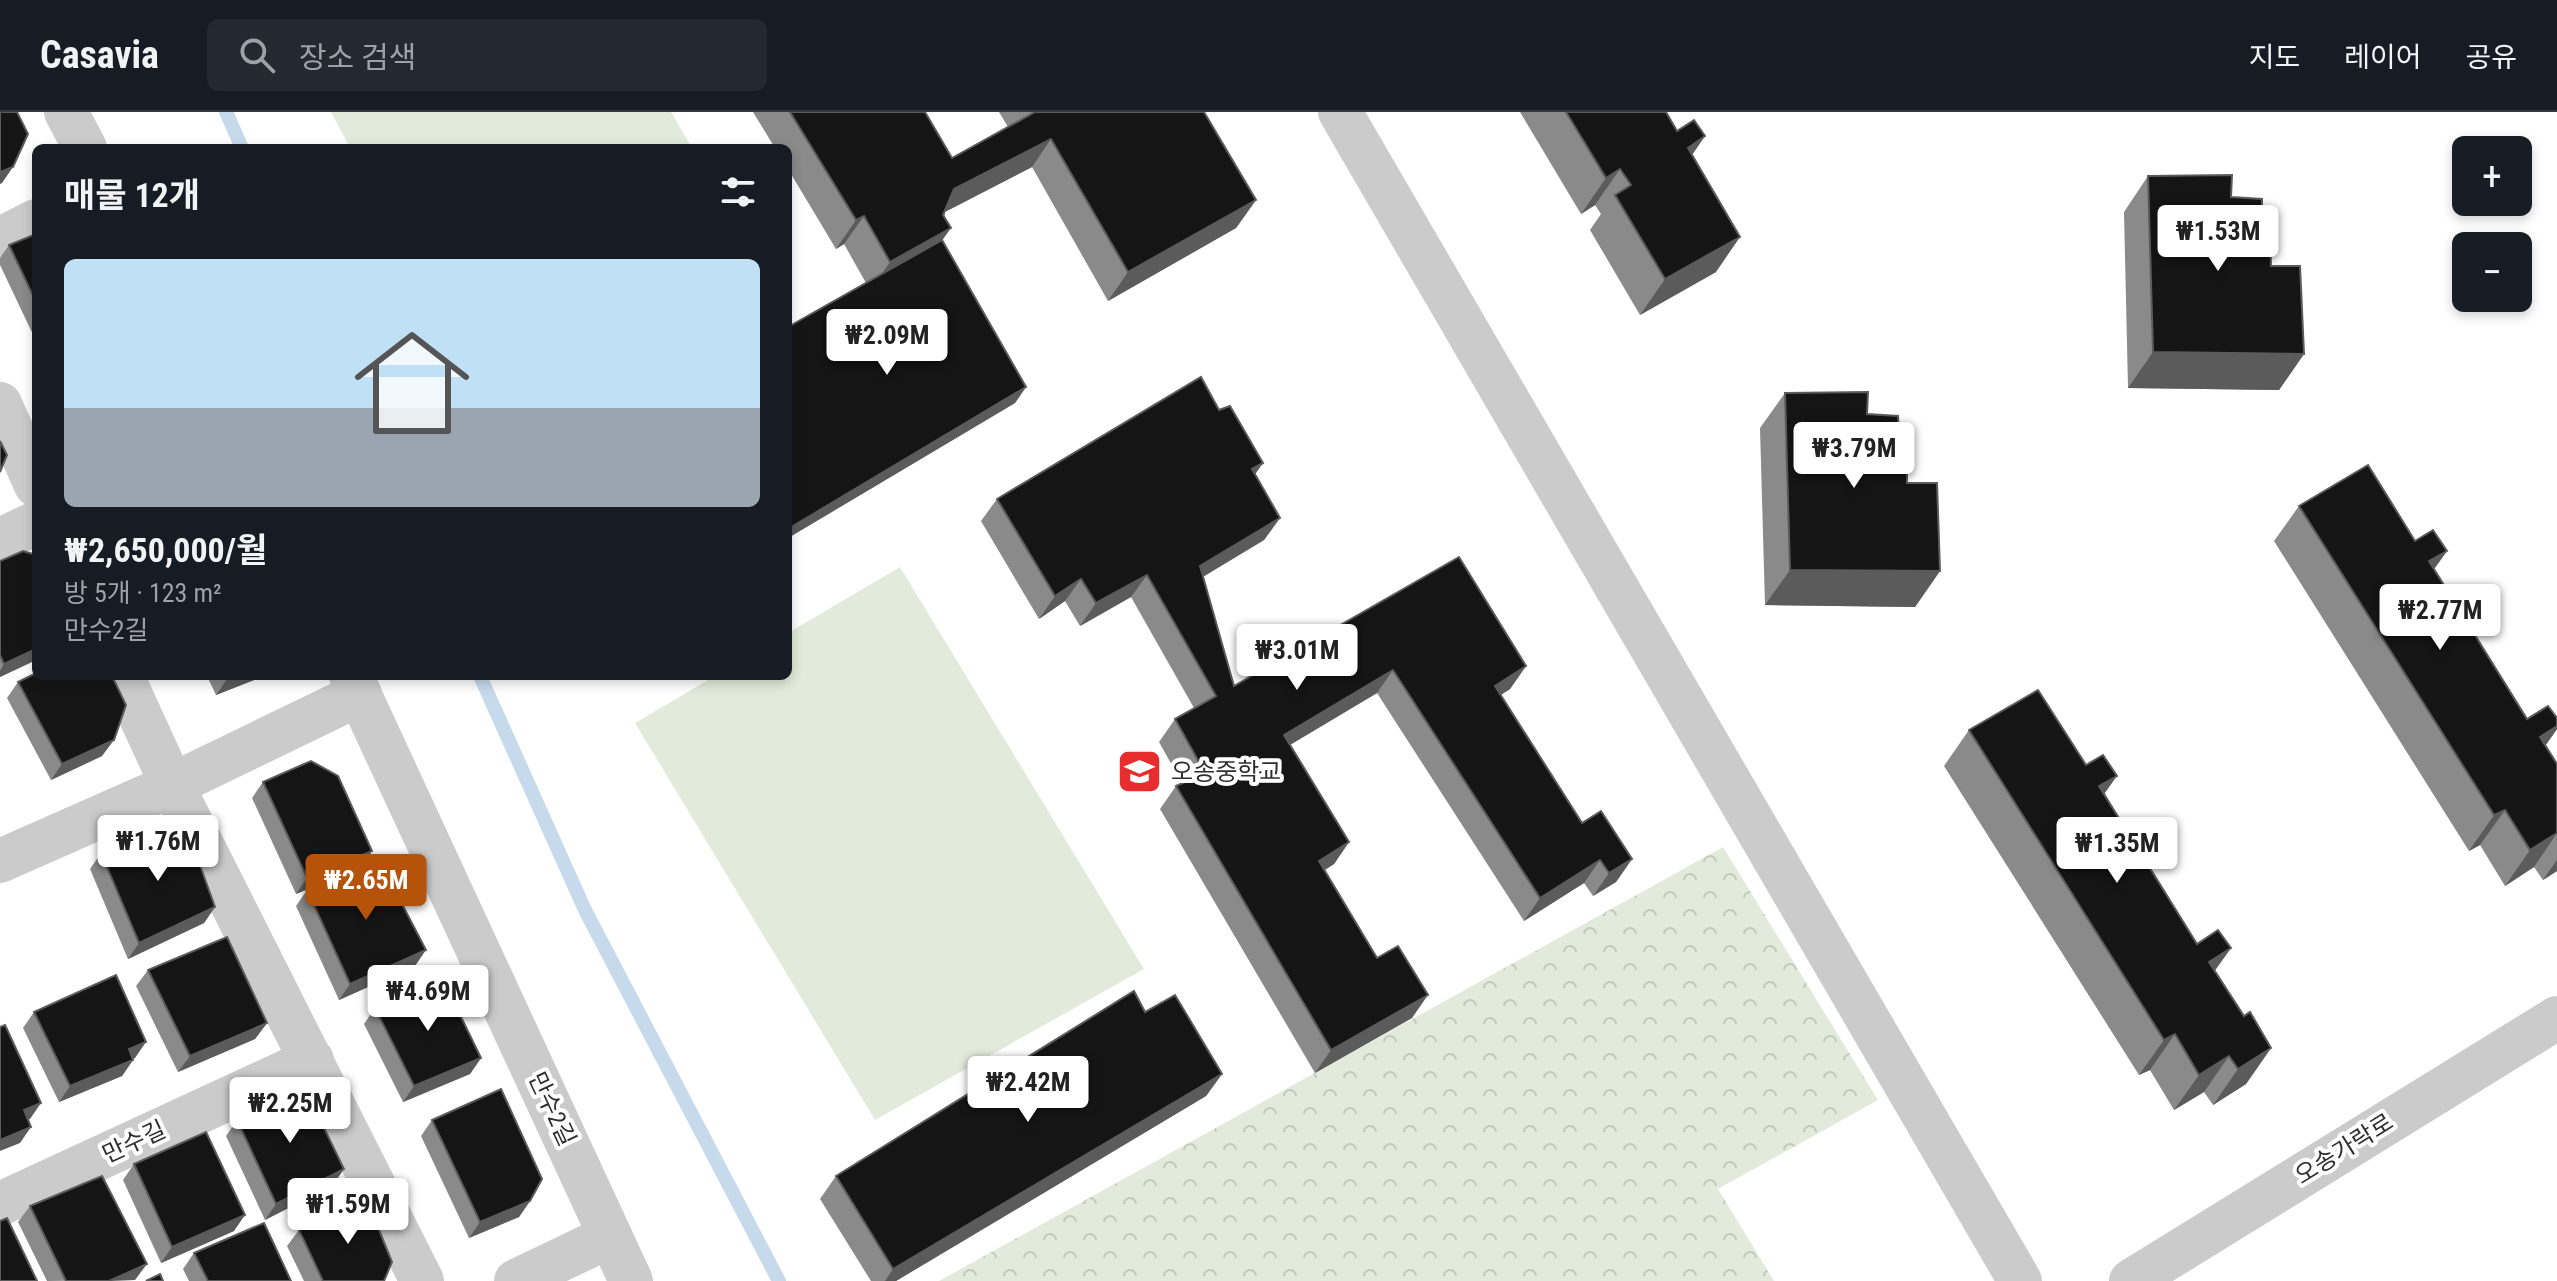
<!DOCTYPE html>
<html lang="ko">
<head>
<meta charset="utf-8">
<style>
	body { margin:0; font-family:"Roboto Condensed","Noto Sans KR",sans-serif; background:#242831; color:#f1f3f6; height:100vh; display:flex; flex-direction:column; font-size:30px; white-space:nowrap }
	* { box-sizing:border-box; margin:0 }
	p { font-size:26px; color:#9ea1a6 }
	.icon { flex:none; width:44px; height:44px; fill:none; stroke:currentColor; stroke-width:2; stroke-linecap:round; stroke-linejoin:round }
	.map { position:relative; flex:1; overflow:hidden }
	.sheet { position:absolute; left:32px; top:32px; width:760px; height:536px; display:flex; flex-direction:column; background:#171b24; border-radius:12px; box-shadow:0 4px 12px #0003 }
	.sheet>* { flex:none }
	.buttons { position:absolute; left:2452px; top:24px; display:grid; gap:16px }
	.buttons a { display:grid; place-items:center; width:80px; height:80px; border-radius:12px; background:#171b24; box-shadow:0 4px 12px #0003; font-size:40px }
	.price { position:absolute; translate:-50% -68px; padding:0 18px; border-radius:8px; background:#fff; color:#222; font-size:26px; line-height:52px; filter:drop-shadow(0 2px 4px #0008) }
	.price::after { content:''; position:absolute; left:50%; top:48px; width:24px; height:18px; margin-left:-12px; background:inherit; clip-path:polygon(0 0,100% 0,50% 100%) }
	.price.on { background:#b45309; color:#fff }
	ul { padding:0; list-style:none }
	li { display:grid; align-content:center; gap:16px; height:424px; padding:0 32px }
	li+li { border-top:2px solid #363941 }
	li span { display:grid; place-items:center; height:248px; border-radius:12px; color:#555 }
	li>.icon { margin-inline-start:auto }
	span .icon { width:144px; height:144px; fill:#fffc; stroke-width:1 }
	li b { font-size:34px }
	h2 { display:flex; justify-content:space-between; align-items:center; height:96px; padding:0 32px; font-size:34px }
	header { display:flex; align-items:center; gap:48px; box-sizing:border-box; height:112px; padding:0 40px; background:#171b24; border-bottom:2px solid #363941 }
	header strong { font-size:38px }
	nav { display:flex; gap:44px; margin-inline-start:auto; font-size:28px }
	.search { width:560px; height:72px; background:#242831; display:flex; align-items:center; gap:20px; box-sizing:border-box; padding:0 28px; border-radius:12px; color:#9ea1a6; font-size:30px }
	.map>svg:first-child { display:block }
	.park { fill:url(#park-crowns) }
	.garden { fill:#e2ebdb }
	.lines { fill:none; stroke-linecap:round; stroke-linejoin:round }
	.stream { stroke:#c7daec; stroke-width:14 }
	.minor { stroke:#cbcbcb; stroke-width:44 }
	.wall { fill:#8a8a8a }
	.shaded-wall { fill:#5b5b5b }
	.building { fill:#151515; stroke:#5b5b5b; stroke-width:2 }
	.labels { text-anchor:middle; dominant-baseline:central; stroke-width:8; stroke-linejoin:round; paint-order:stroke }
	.poi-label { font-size:24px; fill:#2e2e2e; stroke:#fff; text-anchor:start }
	.street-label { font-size:24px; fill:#2e2e2e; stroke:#fff }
</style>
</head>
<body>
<header>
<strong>Casavia</strong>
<div class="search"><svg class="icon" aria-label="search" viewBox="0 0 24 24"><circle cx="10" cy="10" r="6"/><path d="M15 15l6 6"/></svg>장소 검색</div>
<nav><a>지도</a><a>레이어</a><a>공유</a></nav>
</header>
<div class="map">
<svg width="2557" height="1169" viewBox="0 0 2557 1169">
	<defs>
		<pattern id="park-crowns" width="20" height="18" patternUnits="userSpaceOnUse" patternTransform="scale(2)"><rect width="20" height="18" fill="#e2ebdb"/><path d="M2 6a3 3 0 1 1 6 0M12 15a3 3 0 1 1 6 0" fill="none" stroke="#c2cabc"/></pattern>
	</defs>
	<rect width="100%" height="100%" fill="#fff"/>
	<!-- park -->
	<polygon class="park" points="1723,735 1878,988 1718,1077 1774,1169 939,1169"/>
	<!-- garden -->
	<g class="garden">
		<polygon points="331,0 671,0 692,36 350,36"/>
		<polygon points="900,455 1144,857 875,1008 635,611 715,564 788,564 788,521"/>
	</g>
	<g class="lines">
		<!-- stream -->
		<g class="stream">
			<polyline points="226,0 242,36"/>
			<polyline points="480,564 585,798 779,1169"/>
		</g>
		<!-- minor -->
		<g class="minor">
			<polyline points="66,0 85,36"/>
			<polyline points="1340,0 2020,1169"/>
			<polyline points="0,127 36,109"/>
			<polyline points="0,292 36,373"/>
			<polyline points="0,428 36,411"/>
			<polyline points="122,564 172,673 422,1169"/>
			<polyline points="351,564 631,1169"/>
			<polyline points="0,749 172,673 360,582"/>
			<polyline points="0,1092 312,948"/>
			<polyline points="516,1169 610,1124"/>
			<polyline points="2131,1169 2557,906"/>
		</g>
	</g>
	<!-- wall -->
	<g class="wall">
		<polygon points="753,0 925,0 952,46 1008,15 999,0 1204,0 1256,88 1236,116 1108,189 1032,55 945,100 942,128 1026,275 1015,291 788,426 788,215 866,171 844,132 836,137 788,57 788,36 775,36"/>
		<polygon points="1520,0 1666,0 1677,19 1705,24 1692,43 1716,160 1640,203 1590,118 1601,102 1595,93 1581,102"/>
		<polygon points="2148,64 2231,85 2262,106 2271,154 2304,242 2279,278 2128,276 2124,100"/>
		<polygon points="36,122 36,229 0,153 0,146 9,133"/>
		<polygon points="1785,281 1867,302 1899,323 1907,371 1940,459 1915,495 1765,493 1760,316"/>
		<polygon points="1219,298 1280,406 1264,428 1203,465 1234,574 1459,445 1526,554 1510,577 1501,583 1582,711 1632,747 1616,770 1593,784 1584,771 1524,809 1377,581 1290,633 1349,730 1334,752 1325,758 1412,906 1315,961 1160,697 1176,674 1182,671 1159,630 1175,607 1194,596 1131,485 1080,514 1065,489 1039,507 981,409 997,387"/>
		<polygon points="2299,394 2447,439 2434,457 2527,607 2557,617 2545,634 2557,652 2557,759 2543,768 2534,755 2505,774 2480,733 2469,739 2274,429"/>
		<polygon points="0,449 36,548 0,565"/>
		<polygon points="207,564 257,564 254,568 216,583"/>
		<polygon points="18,570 102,644 51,668 7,586"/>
		<polygon points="1969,618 2086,653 2197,832 2231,836 2215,858 2244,904 2271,936 2246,972 2213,993 2204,980 2174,998 2150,958 2139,963 1944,654"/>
		<polygon points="263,670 372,739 361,755 296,782 252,686"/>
		<polygon points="101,741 215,795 204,811 128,847 90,757"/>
		<polygon points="307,778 415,854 339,888 296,794"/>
		<polygon points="148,858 267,911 255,927 178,960 136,874"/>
		<polygon points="375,896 481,946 470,962 403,990 364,912"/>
		<polygon points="34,900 135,946 132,947 133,948 122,964 59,990 23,916"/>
		<polygon points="1145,900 1222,962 1206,984 896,1169 871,1169 820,1087 836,1064"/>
		<polygon points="237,1008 333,1073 265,1108 226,1024"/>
		<polygon points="432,1008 530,1089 519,1105 469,1126 421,1024"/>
		<polygon points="134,1052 234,1119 161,1151 123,1068"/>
		<polygon points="30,1094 135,1168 47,1169 18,1110"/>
		<polygon points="299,1118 384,1169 304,1169 287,1134"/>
		<polygon points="194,1141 291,1169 189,1169 183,1157"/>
	</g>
	<!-- shaded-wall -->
	<g class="shaded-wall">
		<polygon points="1705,24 1680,60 1688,36"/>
		<polygon points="1051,27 1032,55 935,105 954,77"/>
		<polygon points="13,55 2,71 0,72 0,60"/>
		<polygon points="1620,57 1595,93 1581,102 1606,66"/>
		<polygon points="1256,88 1236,116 1108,189 1128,160"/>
		<polygon points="864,104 844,132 836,137 856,108"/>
		<polygon points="951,116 931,144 870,178 890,150"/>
		<polygon points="1740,125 1716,160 1640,203 1665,167"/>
		<polygon points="2153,240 2304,242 2279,278 2128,276"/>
		<polygon points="1026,275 1015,291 788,426 788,417"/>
		<polygon points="1263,351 1247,374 1252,357"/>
		<polygon points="1280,406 1264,428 1184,476 1200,454"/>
		<polygon points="2447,439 2422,474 2429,449"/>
		<polygon points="1790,458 1940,459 1915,495 1765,493"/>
		<polygon points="1147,463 1131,485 1080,514 1096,491"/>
		<polygon points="1081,467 1065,489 1039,507 1055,484"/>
		<polygon points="36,537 36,548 0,565 0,559 4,552"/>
		<polygon points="1526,554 1510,577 1479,596 1495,574"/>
		<polygon points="1393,558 1377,581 1268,646 1284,623"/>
		<polygon points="234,564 257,564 254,568 216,583 227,567"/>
		<polygon points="2557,614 2557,617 2536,647 2540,625"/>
		<polygon points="114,628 102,644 51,668 62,652"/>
		<polygon points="2117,664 2092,699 2099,674"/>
		<polygon points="2505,698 2480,733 2469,739 2494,703"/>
		<polygon points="2557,721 2534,755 2505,774 2530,738"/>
		<polygon points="1349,730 1334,752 1303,771 1319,749"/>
		<polygon points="372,739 361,755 296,782 307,766"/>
		<polygon points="1632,747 1616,770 1593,784 1609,761"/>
		<polygon points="1600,748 1584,771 1524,809 1540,786"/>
		<polygon points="2557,748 2557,759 2543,768"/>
		<polygon points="215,795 204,811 128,847 139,831"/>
		<polygon points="2231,836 2206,871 2209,850"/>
		<polygon points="426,838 415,854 339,888 350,872"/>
		<polygon points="1428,883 1412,906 1315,961 1331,938"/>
		<polygon points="267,911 255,927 178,960 190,944"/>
		<polygon points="2175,922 2150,958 2139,963 2164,928"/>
		<polygon points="146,930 135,946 117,953 129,937"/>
		<polygon points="2271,936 2246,972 2213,993 2238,957"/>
		<polygon points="2229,944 2204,980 2174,998 2199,963"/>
		<polygon points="481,946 470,962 403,990 414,974"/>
		<polygon points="133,948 122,964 59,990 70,974"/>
		<polygon points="1222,962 1206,984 896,1169 885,1169 893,1157"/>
		<polygon points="41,991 30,1007 12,1014 24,998"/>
		<polygon points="31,1015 20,1031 0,1039 0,1028"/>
		<polygon points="344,1057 333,1073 265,1108 276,1092"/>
		<polygon points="530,1089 519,1105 469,1126 480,1110"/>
		<polygon points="245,1103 234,1119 161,1151 172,1135"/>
		<polygon points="147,1152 135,1168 109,1169"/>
	</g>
	<!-- building -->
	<g class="building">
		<polygon points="0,0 17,0 28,22 13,55 0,60"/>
		<polygon points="790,0 925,0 952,46 1035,0 1204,0 1256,88 1128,160 1051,27 954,77 943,103 951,116 890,150 864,104 856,108"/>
		<polygon points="1566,0 1666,0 1677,19 1694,8 1705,24 1688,36 1740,125 1665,167 1615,83 1631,73 1620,57 1606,66"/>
		<polygon points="2232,63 2231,85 2262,87 2262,106 2270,107 2271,154 2300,154 2304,242 2153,240 2148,64"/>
		<polygon points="36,122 36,190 9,133"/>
		<polygon points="942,128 1026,275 788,417 788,215"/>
		<polygon points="1201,265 1219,298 1230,294 1263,351 1252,357 1280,406 1200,454 1234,574 1459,445 1526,554 1495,574 1582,711 1601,699 1632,747 1609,761 1600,748 1540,786 1393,558 1284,623 1349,730 1319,749 1377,846 1398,834 1428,883 1331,938 1176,674 1205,661 1175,607 1216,584 1147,463 1096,491 1081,467 1055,484 997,387"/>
		<polygon points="1868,280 1867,302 1898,304 1899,323 1907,324 1907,371 1937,371 1940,459 1790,458 1785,281"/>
		<polygon points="0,329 7,343 0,360"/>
		<polygon points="2368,353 2415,429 2433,418 2447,439 2429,449 2527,607 2548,594 2557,606 2557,614 2540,625 2557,652 2557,721 2530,738 2505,698 2494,703 2299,394"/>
		<polygon points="23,439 36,443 36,537 4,552 0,543 0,449"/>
		<polygon points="36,561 36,564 112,564 126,593 114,628 62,652 18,570"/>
		<polygon points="2038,578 2086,653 2103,643 2117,664 2099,674 2197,832 2218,818 2231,836 2209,850 2244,904 2250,900 2271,936 2238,957 2229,944 2199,963 2175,922 2164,928 1969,618"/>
		<polygon points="311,649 338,664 372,739 307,766 263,670"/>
		<polygon points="154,719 193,734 215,795 139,831 101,741"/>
		<polygon points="379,748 426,838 350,872 307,778"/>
		<polygon points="227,825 267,911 190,944 148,858"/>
		<polygon points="116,863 146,930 129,937 133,948 70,974 34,900"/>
		<polygon points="443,868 481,946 414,974 375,896"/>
		<polygon points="1134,879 1145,900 1175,883 1222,962 893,1157 836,1064"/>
		<polygon points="5,913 41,991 24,998 31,1015 0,1028 0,915"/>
		<polygon points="303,973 344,1057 276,1092 237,1008"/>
		<polygon points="501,977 542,1067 530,1089 480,1110 432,1008"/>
		<polygon points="206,1020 245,1103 172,1135 134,1052"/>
		<polygon points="102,1064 147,1152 109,1169 66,1169 30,1094"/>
		<polygon points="366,1086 392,1150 384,1169 323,1169 299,1118"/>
		<polygon points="7,1106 37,1169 0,1169 0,1109"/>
		<polygon points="264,1111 291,1169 208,1169 194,1141"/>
		<polygon points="160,1162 163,1169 146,1169"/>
	</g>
	<!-- icons -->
	<defs>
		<symbol id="school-square" viewBox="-11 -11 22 22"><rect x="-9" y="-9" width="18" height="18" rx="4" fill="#e72d2d" stroke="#fff"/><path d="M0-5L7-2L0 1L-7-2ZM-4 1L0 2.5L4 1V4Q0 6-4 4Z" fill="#fff"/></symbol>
	</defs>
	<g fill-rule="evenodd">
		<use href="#school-square" x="1114" y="634" width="51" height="51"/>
	</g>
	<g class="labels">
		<!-- poi labels -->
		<g class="poi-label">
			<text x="1171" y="660">오송중학교</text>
		</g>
		<!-- street labels -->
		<g class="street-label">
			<text transform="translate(552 997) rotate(65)">만수2길</text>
			<text transform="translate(134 1030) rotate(-25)">만수길</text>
			<text transform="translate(2344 1037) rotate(-32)">오송가락로</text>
		</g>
	</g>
</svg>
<div class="buttons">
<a>+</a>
<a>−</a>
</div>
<b class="price" style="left:2218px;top:161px">₩1.53M</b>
<b class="price" style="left:887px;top:265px">₩2.09M</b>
<b class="price" style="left:1854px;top:378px">₩3.79M</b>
<b class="price" style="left:2440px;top:540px">₩2.77M</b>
<b class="price" style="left:1297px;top:580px">₩3.01M</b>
<b class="price" style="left:158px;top:771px">₩1.76M</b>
<b class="price" style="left:2117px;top:773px">₩1.35M</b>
<b class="price on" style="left:366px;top:810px">₩2.65M</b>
<b class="price" style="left:428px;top:921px">₩4.69M</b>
<b class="price" style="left:1028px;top:1012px">₩2.42M</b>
<b class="price" style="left:290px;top:1033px">₩2.25M</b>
<b class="price" style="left:348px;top:1134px">₩1.59M</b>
<section class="sheet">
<h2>매물 12개<svg class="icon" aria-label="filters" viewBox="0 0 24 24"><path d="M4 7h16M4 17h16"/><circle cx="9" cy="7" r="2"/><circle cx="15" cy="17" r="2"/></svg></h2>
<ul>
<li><span style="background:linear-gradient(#bfe0f5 60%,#9aa5b1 0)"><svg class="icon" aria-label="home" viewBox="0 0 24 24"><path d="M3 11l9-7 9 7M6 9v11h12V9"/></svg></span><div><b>₩2,650,000/월</b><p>방 5개 · 123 m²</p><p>만수2길</p></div></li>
</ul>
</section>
</div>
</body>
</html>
